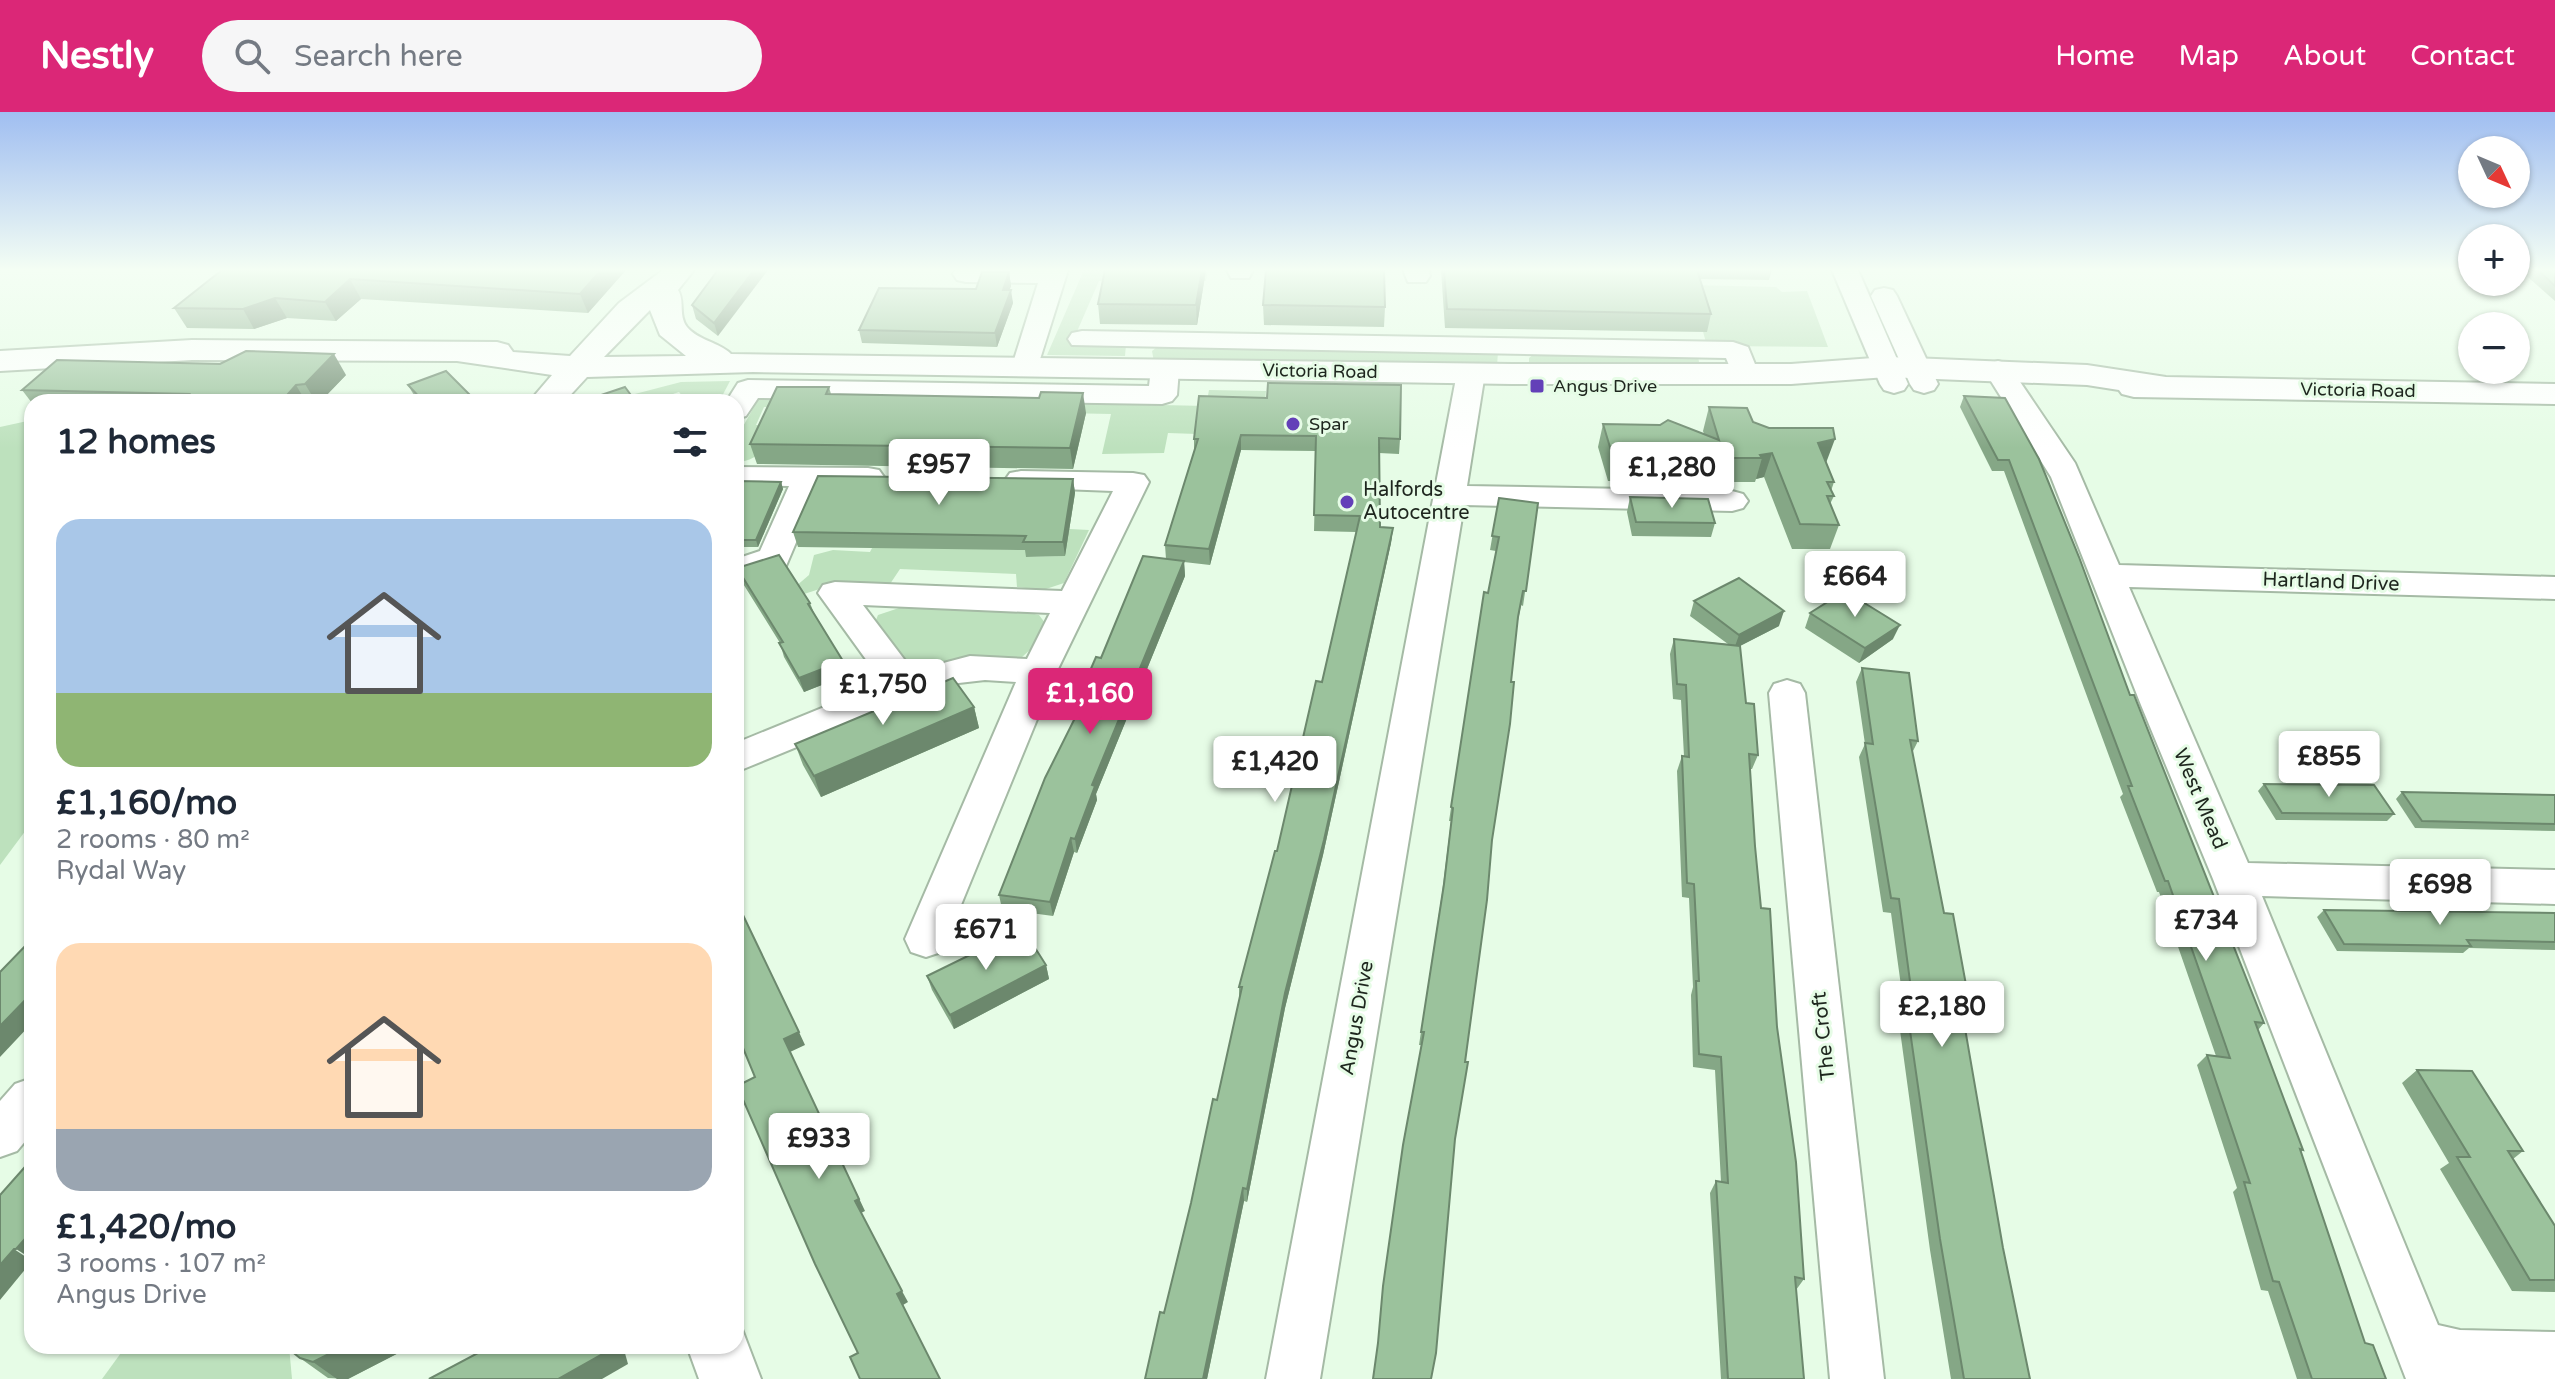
<!DOCTYPE html>
<html lang="en">
<head>
<meta charset="utf-8">
<style>
	body { margin:0; font-family:"Varela Round",sans-serif; background:#f6f6f7; color:#1f2937; height:100vh; display:flex; flex-direction:column; font-size:30px; white-space:nowrap }
	* { box-sizing:border-box; margin:0 }
	p { font-size:26px; color:#747a83 }
	.icon { flex:none; width:44px; height:44px; fill:none; stroke:currentColor; stroke-width:2; stroke-linecap:round; stroke-linejoin:round }
	.map { position:relative; flex:1; overflow:hidden }
	.side { position:absolute; left:24px; top:282px; width:720px; height:960px; display:flex; flex-direction:column; background:#fff; border-radius:24px; box-shadow:0 2px 6px #0004 }
	.side>* { flex:none }
	.needle { width:52px; rotate:134deg }
	.controls { position:absolute; left:2458px; top:24px; display:grid; gap:16px }
	.controls a { display:grid; place-items:center; width:72px; height:72px; border-radius:50%; background:#fff; box-shadow:0 2px 6px #0004; font-size:40px }
	.price { position:absolute; translate:-50% -68px; padding:0 18px; border-radius:8px; background:#fff; color:#222; font-size:26px; line-height:52px; filter:drop-shadow(0 2px 4px #0008) }
	.price::after { content:''; position:absolute; left:50%; top:48px; width:24px; height:18px; margin-left:-12px; background:inherit; clip-path:polygon(0 0,100% 0,50% 100%) }
	.price.active { background:#db2777; color:#fff }
	ul { padding:0; list-style:none }
	li { display:grid; align-content:center; gap:16px; height:424px; padding:0 32px }
	li span { display:grid; place-items:center; height:248px; border-radius:24px; color:#555 }
	li>.icon { margin-inline-start:auto }
	span .icon { width:144px; height:144px; fill:#fffc; stroke-width:1 }
	li b { font-size:34px }
	h2 { display:flex; justify-content:space-between; align-items:center; height:96px; padding:0 32px; font-size:34px }
	header { display:flex; align-items:center; gap:48px; box-sizing:border-box; height:112px; padding:0 40px; background:#db2777; color:#fff }
	header strong { font-size:38px }
	nav { display:flex; gap:44px; margin-inline-start:auto; font-size:28px }
	.search { width:560px; height:72px; background:#f6f6f7; display:flex; align-items:center; gap:20px; box-sizing:border-box; padding:0 28px; border-radius:44px; color:#747a83; font-size:30px }
	.map>svg:first-child { display:block }
	.green { fill:#bde1bd }
	.lines { fill:none; stroke-linecap:round; stroke-linejoin:round }
	.street-casing { stroke:#a5baa5; stroke-width:4 }
	.secondary-casing { stroke:#a5baa5; stroke-width:4 }
	.street { fill:#fff; fill-rule:evenodd }
	.secondary { fill:#fff; fill-rule:evenodd }
	.wall { fill:#85a786 }
	.shaded-wall { fill:#6c886d }
	.building { fill:#9bc29c; stroke:#6c886d; stroke-width:2 }
	.poi-dot { fill:#6340b8; stroke:#e6fce6; stroke-width:3 }
	.labels { text-anchor:middle; dominant-baseline:central; stroke-width:6; stroke-linejoin:round; paint-order:stroke }
	.far-street-label { font-size:18px; fill:#1e261e; stroke:#e6fce6 }
	.far-poi-label { font-size:18px; fill:#1e261e; stroke:#e6fce6; text-anchor:start }
	.poi-label { font-size:20px; fill:#1e261e; stroke:#e6fce6; text-anchor:start }
	.street-label { font-size:20px; fill:#1e261e; stroke:#e6fce6 }
</style>
</head>
<body>
<header>
<strong>Nestly</strong>
<div class="search"><svg class="icon" aria-label="search" viewBox="0 0 24 24"><circle cx="10" cy="10" r="6"/><path d="M15 15l6 6"/></svg>Search here</div>
<nav><a>Home</a><a>Map</a><a>About</a><a>Contact</a></nav>
</header>
<div class="map">
<svg width="2555" height="1267" viewBox="0 0 2555 1267">
	<rect width="100%" height="100%" fill="#e6fce6"/>
	<!-- green -->
	<g class="green">
		<polygon points="1084,158 1208,158 1206,169 1099,169 1072,231 1126,233 1125,244 1047,243"/>
		<polygon points="1690,173 1776,175 1782,180 1807,179 1828,235 1707,234"/>
		<polygon points="1157,235 1498,240 1497,254 1154,250 1152,239"/>
		<polygon points="1534,242 1698,244 1699,250 1629,256 1529,252 1529,246"/>
		<polygon points="730,269 719,290 687,290 679,280 649,290 604,290 681,270"/>
		<path d="M1209,278L1266,279L1264,301L1197,322L1168,321L1164,341L1102,342L1111,302L764,295L756,313H775C766,333 760,350 736,350V327L760,284L1206,294Z"/>
		<polygon points="32,308 32,710 0,753 0,315"/>
		<polygon points="1069,417 1089,418 1064,471 1043,478 1017,475 1016,462 900,457 888,475 832,473 801,483 795,475 809,463 814,443 833,438 870,440 873,434 1028,438 1026,445 1064,444"/>
		<polygon points="899,496 1025,500 1039,503 1045,511 1032,536 1021,546 961,548 917,557 902,553 874,513 878,503"/>
		<polygon points="126,1234 289,1234 292,1267 102,1267"/>
	</g>
	<g class="lines">
		<defs>
			<g id="street">
				<polygon points="955,158 1068,158 1036,260 1026,263 1016,260 1012,254 1038,171 966,170 957,168 953,162"/>
				<polygon points="1227,158 1253,158 1249,166 1231,166"/>
				<polygon points="1403,158 1429,158 1430,164 1426,170 1408,170"/>
				<polygon points="1832,158 1858,158 1908,272 1904,278 1894,281 1884,278 1880,272"/>
				<polygon points="1884,176 1893,178 1897,184 1938,272 1934,278 1924,281 1914,278 1910,272 1871,184 1875,178"/>
				<polygon points="1082,219 1733,230 1748,235 1759,262 1755,268 1745,271 1735,268 1726,246 1072,233 1068,227 1072,221"/>
				<polygon points="1165,248 1175,251 1179,257 1177,283 1172,289 1162,292 758,286 746,304 736,307 736,290 726,290 738,271 748,268 1149,274 1151,257 1155,251"/>
				<polygon points="1998,249 2008,252 2075,351 2119,453 2555,465 2555,487 2129,475 2248,751 2555,758 2555,792 2262,784 2438,1213 2460,1218 2555,1220 2555,1267 2406,1267 2213,767 2141,593 2051,365 1984,258 1988,252"/>
				<polygon points="1471,252 1481,255 1485,261 1467,374 1732,379 1743,382 1748,389 1743,396 1732,399 1464,393 1320,1267 1266,1267 1457,261 1461,255"/>
				<polygon points="736,355 868,356 879,358 884,365 879,372 820,374 786,454 736,469 736,447 760,439 789,374 736,373"/>
				<path d="M1021,359L1133,361L1144,363L1149,370L1056,561L947,827L941,840L926,845L911,840L905,827L1016,570L985,568L950,572L736,660V631L883,571L818,481L823,473L835,470L1062,479L1113,379L1010,375L1005,368L1010,361ZM863,493L1050,501L1027,547L970,544L913,559Z"/>
				<polygon points="1787,568 1800,572 1805,581 1884,1267 1830,1267 1769,581 1774,572"/>
				<polygon points="32,966 32,1021 17,1039 0,1045 0,989 15,972"/>
			</g>
			<g id="secondary">
				<path d="M663,158H694L678,178C685,189 678,203 687,215C699,229 719,230 731,242L1512,252H1791L1887,245L2087,253L2166,265L2555,272V292L2134,285L2122,282L2119,278L2087,273L1887,265L1791,272H1512L753,260L587,265L564,290H529L552,263L457,249L192,248L0,259V239L192,228L497,230L508,233L513,240L570,244L619,191ZM650,198L660,223L686,244L604,245Z"/>
				<polygon points="736,1211 740,1212 761,1267 699,1267 687,1234 736,1234"/>
			</g>
		</defs>
		<!-- street casing -->
		<use href="#street" class="street-casing"/>
		<!-- secondary casing -->
		<use href="#secondary" class="secondary-casing"/>
		<!-- street -->
		<use href="#street" class="street"/>
		<!-- secondary -->
		<use href="#secondary" class="secondary"/>
	</g>
	<!-- wall -->
	<g class="wall">
		<polygon points="222,158 626,158 588,201 361,187 336,209 287,206 254,217 187,216 174,196"/>
		<polygon points="718,158 718,224 696,207 692,193"/>
		<polygon points="1206,158 1197,213 1100,212 1098,192"/>
		<polygon points="1441,158 1772,158 1769,168 1700,167 1711,202 1707,220 1445,216"/>
		<polygon points="2520,158 2555,158 2555,189"/>
		<polygon points="1009,160 1011,174 1009,178 1013,191 997,235 862,231 859,218 976,177"/>
		<polygon points="1263,193 1385,195 1384,215 1264,213"/>
		<polygon points="346,263 320,290 32,290 32,291 22,278"/>
		<polygon points="408,273 476,289 476,290 418,290"/>
		<polygon points="829,275 831,282 1086,301 1073,357 757,352 750,332"/>
		<polygon points="1199,284 1400,327 1399,342 1379,341 1380,415 1393,416 1391,431 1323,743 1285,896 1247,1090 1244,1089 1207,1267 1145,1267 1164,1201 1217,988 1239,888 1239,875 1277,739 1322,570 1356,420 1314,419 1316,339 1241,338 1210,453 1184,450 1185,464 1096,682 1097,688 1077,741 1074,740 1053,804 1002,797 999,783 1079,599 1077,589 1101,546 1166,447 1165,433 1194,340 1194,327"/>
		<polygon points="1964,284 2005,286 2130,583 2264,911 2258,918 2303,1038 2301,1040 2365,1231 2386,1267 2297,1267 2268,1179 2261,1178 2233,1080 2237,1076 2197,953 2207,943 2216,944 2159,780 2157,780 2120,685 2123,682 2004,359 1992,359 1960,295"/>
		<polygon points="1709,295 1753,310 1826,351 1834,370 1831,379 1834,384 1830,392 1839,413 1830,437 1792,437 1764,365 1756,367 1755,370 1697,370 1695,375 1620,374 1619,369 1608,369 1598,335 1603,312 1660,313 1704,322 1703,319"/>
		<polygon points="1073,367 1075,381 1065,444 1026,445 1025,438 798,435 793,420"/>
		<polygon points="736,369 781,370 783,377 758,435 736,435"/>
		<polygon points="1630,385 1715,411 1711,425 1632,424 1627,400"/>
		<polygon points="1499,386 1538,391 1523,494 1521,493 1377,1240 1383,1174 1422,933 1419,933 1442,781 1451,709 1449,709 1484,480 1488,481 1496,439 1490,438"/>
		<polygon points="737,456 810,491 814,501 843,549 847,563 804,580 784,545 780,531 742,470"/>
		<polygon points="1694,489 1779,514 1740,534 1746,591 1758,643 1752,657 1750,657 1755,734 1761,796 1777,915 1804,1167 1796,1178 1804,1267 1721,1267 1710,1081 1716,1069 1721,1070 1715,958 1693,955 1691,883 1693,875 1689,786 1682,785 1677,659 1682,644 1684,644 1681,588 1673,587 1670,542 1674,527 1728,532 1690,504"/>
		<polygon points="1810,501 1893,527 1859,551 1805,516"/>
		<polygon points="1862,556 1918,629 1912,641 1944,801 1971,900 1964,910 2003,1136 2030,1267 1951,1267 1930,1138 1899,911 1905,903 1891,801 1883,800 1859,645 1865,632 1856,570"/>
		<polygon points="974,595 979,616 821,685 803,653 795,632"/>
		<polygon points="2264,672 2394,702 2387,709 2276,708 2258,679"/>
		<polygon points="2402,680 2555,683 2555,719 2415,716 2396,687"/>
		<polygon points="2324,798 2555,801 2555,838 2469,836 2463,841 2337,839 2317,805"/>
		<polygon points="1046,853 1049,867 954,917 932,878 927,864"/>
		<polygon points="2417,958 2523,1039 2513,1047 2555,1114 2555,1180 2512,1179 2440,1057 2449,1051 2402,971"/>
		<polygon points="289,1234 412,1234 348,1267 328,1266 300,1246"/>
	</g>
	<!-- shaded-wall -->
	<g class="shaded-wall">
		<polygon points="601,158 626,158 588,201 580,182"/>
		<polygon points="754,158 768,158 718,224 714,211"/>
		<polygon points="1202,158 1206,158 1197,213 1196,193"/>
		<polygon points="1009,160 1011,174 1005,191 1003,178"/>
		<polygon points="350,167 361,187 336,209 325,190"/>
		<polygon points="1011,178 1013,191 997,235 995,221"/>
		<polygon points="275,186 287,206 254,217 243,197"/>
		<polygon points="334,242 346,263 320,290 316,290 305,272"/>
		<polygon points="296,273 306,290 281,290"/>
		<polygon points="1083,281 1086,301 1073,357 1070,336"/>
		<polygon points="1241,323 1241,338 1210,453 1209,437"/>
		<polygon points="1835,327 1826,351 1818,331"/>
		<polygon points="1772,341 1764,365 1756,367 1762,346 1760,343"/>
		<polygon points="1073,367 1075,381 1065,444 1063,430"/>
		<polygon points="781,370 783,377 758,435 756,428"/>
		<polygon points="1393,416 1391,431 1323,743 1285,896 1247,1090 1247,1077 1285,881"/>
		<polygon points="1184,449 1185,464 1096,682 1097,688 1077,741 1075,727 1092,673"/>
		<polygon points="1784,499 1779,514 1734,537 1739,523"/>
		<polygon points="1900,513 1893,527 1859,551 1865,536"/>
		<polygon points="843,549 847,563 804,580 799,566"/>
		<polygon points="974,595 979,616 821,685 814,664"/>
		<polygon points="1071,726 1074,740 1053,804 1050,790"/>
		<polygon points="1046,853 1049,867 954,917 950,903"/>
		<polygon points="32,881 32,911 0,945 0,914"/>
		<polygon points="799,920 805,933 790,940 865,1099 861,1101 784,927"/>
		<polygon points="1243,1076 1244,1089 1207,1267 1203,1267"/>
		<polygon points="32,1119 32,1147 16,1137"/>
		<polygon points="14,1137 32,1149 0,1188 0,1153"/>
		<polygon points="902,1179 908,1190 903,1193 897,1182"/>
		<polygon points="345,1234 412,1234 348,1267 337,1267 313,1250"/>
		<polygon points="613,1234 623,1234 628,1252 602,1267 558,1267"/>
	</g>
	<!-- building -->
	<g class="building">
		<polygon points="222,158 601,158 580,182 350,167 325,190 275,186 243,197 174,196"/>
		<polygon points="718,158 754,158 714,211 692,193"/>
		<polygon points="1105,158 1202,158 1196,193 1098,192"/>
		<polygon points="1266,158 1384,158 1385,195 1263,193"/>
		<polygon points="1444,158 1697,158 1711,202 1447,197"/>
		<polygon points="2538,158 2555,158 2555,174"/>
		<polygon points="982,160 1009,160 1003,178 1011,178 995,221 859,218 879,176 976,177"/>
		<polygon points="246,239 334,242 305,272 296,273 281,290 182,290 189,282 22,278 57,248 220,252"/>
		<polygon points="446,259 476,289 473,290 424,290 408,273"/>
		<polygon points="1268,271 1401,273 1400,327 1379,326 1380,415 1393,416 1324,728 1285,881 1247,1077 1243,1076 1203,1267 1145,1267 1160,1200 1164,1201 1191,1091 1213,987 1217,988 1242,875 1239,875 1275,739 1277,739 1316,569 1322,570 1360,404 1314,403 1316,324 1241,323 1209,437 1165,433 1198,327 1194,327 1199,284 1267,286"/>
		<polygon points="625,275 636,290 602,290 598,284"/>
		<polygon points="777,275 829,275 826,282 1039,286 1041,280 1083,281 1070,336 750,332"/>
		<polygon points="1964,284 2005,286 2039,347 2079,445 2130,583 2134,583 2264,911 2255,910 2303,1038 2300,1037 2365,1231 2373,1233 2386,1267 2312,1267 2279,1170 2273,1169 2244,1070 2250,1071 2207,943 2230,946 2168,769 2165,769 2128,674 2132,674 2009,348 1998,348"/>
		<polygon points="1709,295 1747,296 1753,310 1769,316 1833,316 1835,327 1818,331 1834,370 1827,370 1834,384 1827,384 1839,413 1800,412 1772,341 1760,343 1762,346 1700,346 1702,351 1626,350 1624,345 1613,345 1603,312 1660,313 1668,308 1719,328"/>
		<polygon points="818,364 1073,367 1063,430 1023,430 1026,424 793,420"/>
		<polygon points="736,369 781,370 756,428 736,428"/>
		<polygon points="1630,385 1708,387 1715,411 1636,410"/>
		<polygon points="1499,386 1538,391 1526,479 1523,479 1518,505 1511,570 1514,570 1510,612 1492,728 1487,788 1465,950 1468,950 1455,1027 1436,1241 1431,1267 1373,1267 1378,1231 1383,1174 1403,1033 1424,920 1421,920 1444,772 1453,696 1451,695 1484,480 1488,481 1499,425 1492,424"/>
		<polygon points="779,443 810,491 808,492 843,549 799,566 779,531 783,530 737,456"/>
		<polygon points="1143,444 1184,449 1092,673 1095,674 1075,727 1071,726 1050,790 999,783 1045,666 1083,590 1077,589 1096,545 1101,546"/>
		<polygon points="1739,466 1784,499 1739,523 1694,489"/>
		<polygon points="1845,479 1900,513 1865,536 1810,501"/>
		<polygon points="1674,527 1740,534 1746,591 1754,592 1758,643 1749,642 1755,734 1761,796 1770,797 1777,915 1796,1050 1804,1167 1795,1165 1804,1267 1728,1267 1716,1069 1728,1071 1721,945 1699,942 1696,869 1699,869 1694,772 1687,771 1682,644 1689,645 1686,573 1677,572"/>
		<polygon points="1862,556 1909,561 1918,629 1910,628 1944,801 1953,802 1971,900 1962,899 2003,1136 2030,1267 1964,1267 1940,1127 1907,898 1914,899 1899,787 1891,786 1865,631 1873,632"/>
		<polygon points="953,566 974,595 814,664 795,632"/>
		<polygon points="2264,672 2374,673 2394,702 2282,701"/>
		<polygon points="2402,680 2555,683 2555,712 2422,709"/>
		<polygon points="2324,798 2555,801 2555,830 2467,828 2471,834 2344,832"/>
		<polygon points="742,801 799,920 784,927 859,1087 855,1089 902,1179 897,1182 940,1267 860,1267 850,1245 858,1241 815,1152 737,974 755,965 736,919 736,804"/>
		<polygon points="1023,817 1046,853 950,903 927,864"/>
		<polygon points="32,827 32,881 0,914 0,860"/>
		<polygon points="2417,958 2472,959 2523,1039 2508,1039 2555,1114 2555,1168 2530,1168 2457,1045 2470,1045"/>
		<polygon points="32,1047 32,1119 16,1137 14,1137 0,1153 0,1083"/>
		<polygon points="289,1234 345,1234 313,1250 300,1246 290,1238"/>
		<polygon points="491,1234 613,1234 613,1236 558,1267 429,1267"/>
	</g>
	<!-- sky -->
	<linearGradient id="sky" x2="0" y2="1"><stop stop-color="#a0bef1"/><stop offset="0.47" stop-color="#f4fef4"/><stop offset="1" stop-color="#f4fef4" stop-opacity="0"/></linearGradient>
	<rect width="2555" height="336" fill="url(#sky)"/>
	<!-- markers -->
	<g class="poi-dot">
		<rect x="1529" y="266" width="16" height="16" rx="4"/>
		<circle cx="1293" cy="312" r="8"/>
		<circle cx="1347" cy="390" r="8"/>
	</g>
	<g class="labels">
		<!-- far-street labels -->
		<g class="far-street-label">
			<text transform="translate(1320 259) rotate(1)">Victoria Road</text>
			<text transform="translate(2358 278) rotate(1)">Victoria Road</text>
		</g>
		<!-- far-poi labels -->
		<g class="far-poi-label">
			<text x="1553" y="274">Angus Drive</text>
			<text x="1309" y="312">Spar</text>
		</g>
		<!-- poi labels -->
		<g class="poi-label">
			<text x="1363" y="378">Halfords<tspan x="1363" dy="23">Autocentre</tspan></text>
		</g>
		<!-- street labels -->
		<g class="street-label">
			<text transform="translate(2331 470) rotate(2)">Hartland Drive</text>
			<text transform="translate(2200 687) rotate(67)">West Mead</text>
			<text transform="translate(1357 906) rotate(-80)">Angus Drive</text>
			<text transform="translate(1824 924) rotate(-96)">The Croft</text>
		</g>
	</g>
</svg>
<div class="controls">
<a><svg class="needle" viewBox="-14 -14 28 28"><path d="M0-13l5 13h-10z" fill="#e53935"/><path d="M0 13l5-13h-10z" fill="#747a83"/></svg></a>
<a>+</a>
<a>−</a>
</div>
<b class="price" style="left:939px;top:395px">£957</b>
<b class="price" style="left:1672px;top:398px">£1,280</b>
<b class="price" style="left:1855px;top:507px">£664</b>
<b class="price" style="left:883px;top:615px">£1,750</b>
<b class="price active" style="left:1090px;top:624px">£1,160</b>
<b class="price" style="left:2329px;top:687px">£855</b>
<b class="price" style="left:1275px;top:692px">£1,420</b>
<b class="price" style="left:2440px;top:815px">£698</b>
<b class="price" style="left:2206px;top:851px">£734</b>
<b class="price" style="left:986px;top:860px">£671</b>
<b class="price" style="left:1942px;top:937px">£2,180</b>
<b class="price" style="left:819px;top:1069px">£933</b>
<section class="side">
<h2>12 homes<svg class="icon" aria-label="filters" viewBox="0 0 24 24"><path d="M4 7h16M4 17h16"/><circle cx="9" cy="7" r="2"/><circle cx="15" cy="17" r="2"/></svg></h2>
<ul>
<li><span style="background:linear-gradient(#a9c7e8 70%,#8fb573 0)"><svg class="icon" aria-label="home" viewBox="0 0 24 24"><path d="M3 11l9-7 9 7M6 9v11h12V9"/></svg></span><div><b>£1,160/mo</b><p>2 rooms · 80 m²</p><p>Rydal Way</p></div></li>
<li><span style="background:linear-gradient(#ffd9b3 75%,#9aa5b1 0)"><svg class="icon" aria-label="home" viewBox="0 0 24 24"><path d="M3 11l9-7 9 7M6 9v11h12V9"/></svg></span><div><b>£1,420/mo</b><p>3 rooms · 107 m²</p><p>Angus Drive</p></div></li>
</ul>
</section>
</div>
</body>
</html>
